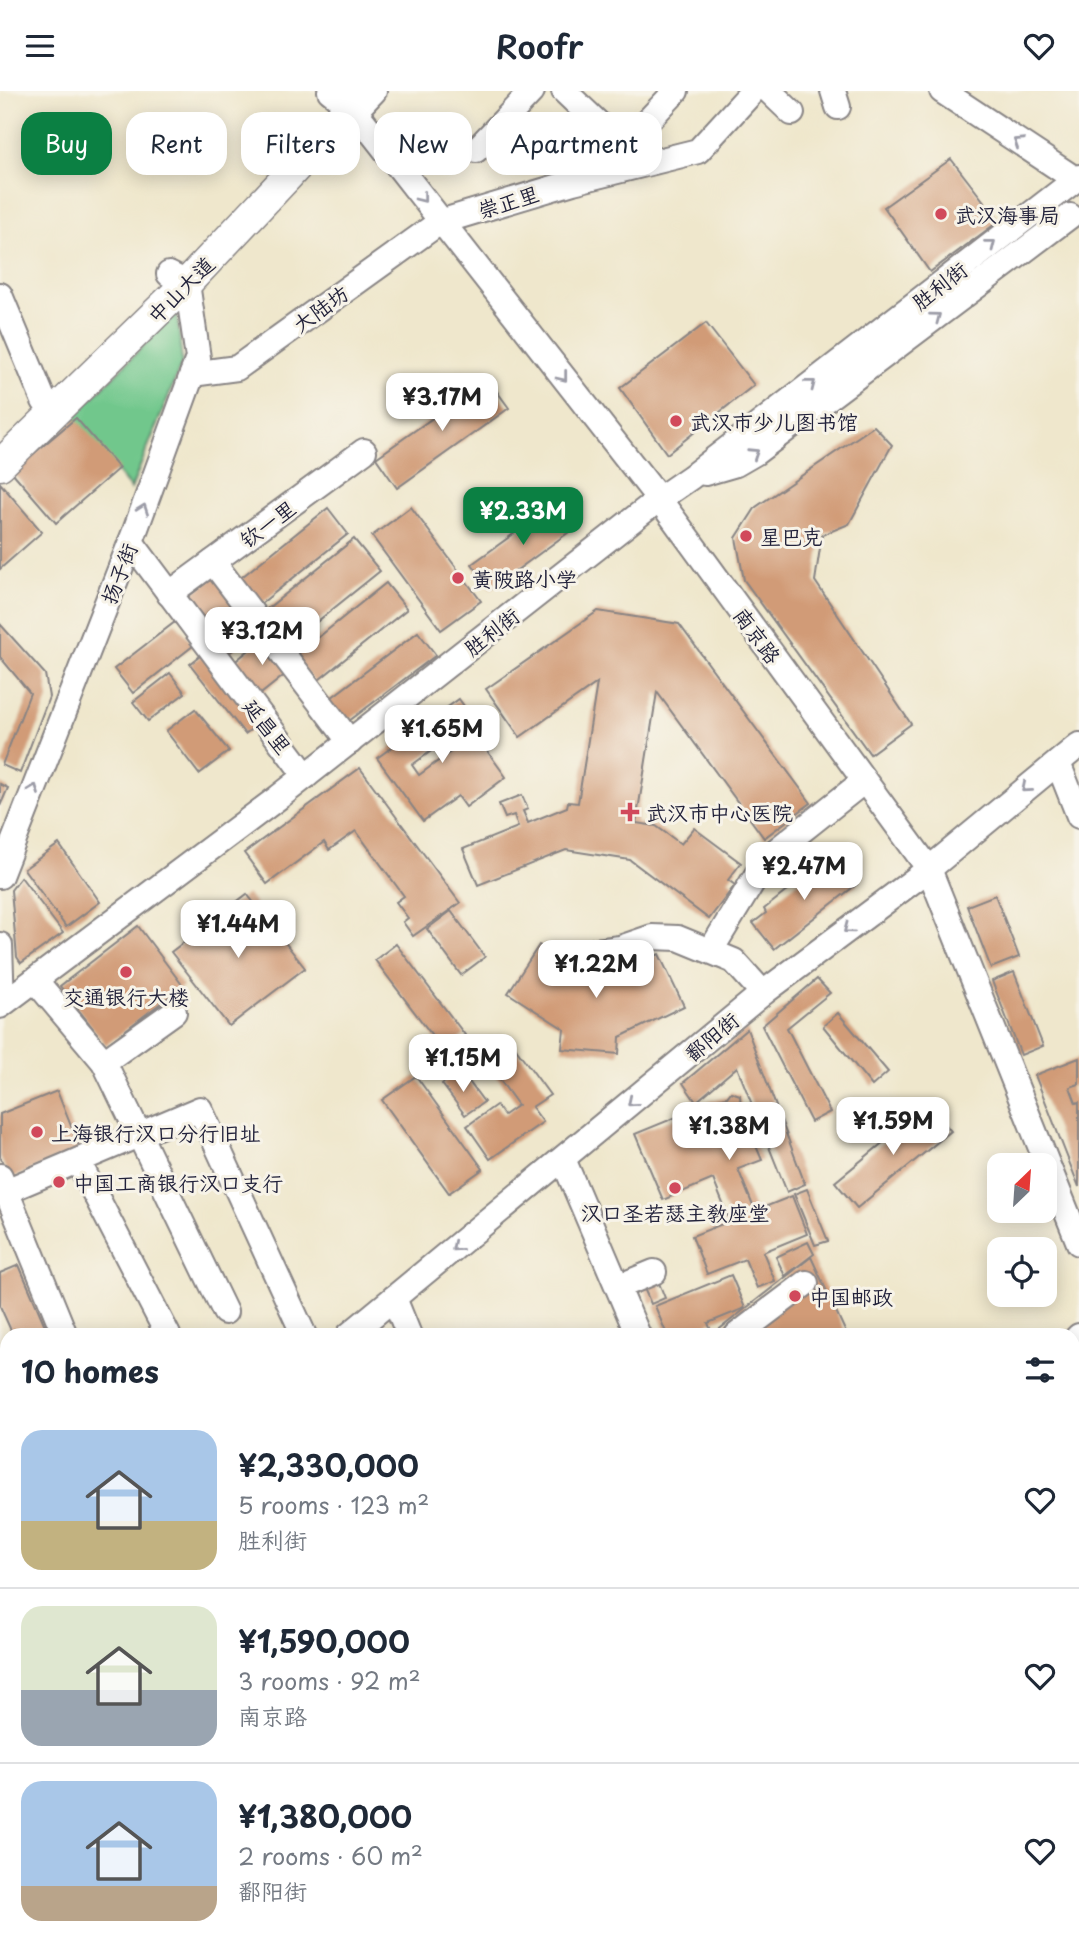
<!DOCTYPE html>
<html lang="en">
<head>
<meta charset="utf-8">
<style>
	body { margin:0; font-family:"Playpen Sans","LXGW WenKai TC",sans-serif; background:#f6f6f7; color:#1f2937; height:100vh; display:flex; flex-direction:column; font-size:26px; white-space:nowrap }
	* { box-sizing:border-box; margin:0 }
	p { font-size:23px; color:#747a83 }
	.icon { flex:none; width:38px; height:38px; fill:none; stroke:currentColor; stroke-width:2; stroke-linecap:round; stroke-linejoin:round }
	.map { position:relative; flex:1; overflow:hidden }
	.sheet { position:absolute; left:0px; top:1237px; width:1080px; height:625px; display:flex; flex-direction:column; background:#fff; border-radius:21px 21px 0 0; box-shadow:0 4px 18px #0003 }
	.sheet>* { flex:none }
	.top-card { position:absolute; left:21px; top:21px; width:700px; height:63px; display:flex; gap:14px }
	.needle { width:46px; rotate:25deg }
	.tools { position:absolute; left:987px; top:1062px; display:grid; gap:14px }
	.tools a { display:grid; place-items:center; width:70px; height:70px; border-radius:14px; background:#fff; box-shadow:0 4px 18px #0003; font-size:35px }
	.price { position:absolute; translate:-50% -60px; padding:0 16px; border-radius:14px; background:#fff; color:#222; font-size:23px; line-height:46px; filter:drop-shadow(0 2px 4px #0008) }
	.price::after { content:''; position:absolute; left:50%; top:42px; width:21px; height:16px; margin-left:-10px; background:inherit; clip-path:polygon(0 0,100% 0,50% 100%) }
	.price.selected { background:#0b8043; color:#fff }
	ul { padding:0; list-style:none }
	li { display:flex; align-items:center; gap:21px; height:175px; padding:0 21px }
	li+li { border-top:2px solid #e0e1e3 }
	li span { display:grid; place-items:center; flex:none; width:196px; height:140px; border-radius:21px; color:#555 }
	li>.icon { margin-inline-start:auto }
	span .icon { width:84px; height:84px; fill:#fffc; stroke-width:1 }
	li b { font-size:30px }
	h2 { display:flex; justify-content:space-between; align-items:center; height:84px; padding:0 21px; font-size:30px }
	.chip { padding:0 24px; border-radius:21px; background:#fff; box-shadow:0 4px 18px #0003; font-size:24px; line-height:63px }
	.chip.selected { background:#0b8043; color:#fff }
	header { display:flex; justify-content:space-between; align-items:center; height:91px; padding:0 21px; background:#fff; font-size:32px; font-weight:600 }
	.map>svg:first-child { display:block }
	.green { fill:#71c78c; stroke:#4a7464; stroke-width:2 }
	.building { fill:#d19b77 }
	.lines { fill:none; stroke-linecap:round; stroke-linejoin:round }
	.minor-casing { stroke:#888484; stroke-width:28 }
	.major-casing { stroke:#888484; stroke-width:33 }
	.path { stroke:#888484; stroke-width:3.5; stroke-dasharray:5 5; stroke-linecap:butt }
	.minor { stroke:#fff; stroke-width:24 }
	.major { stroke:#fff; stroke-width:30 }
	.oneway { stroke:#9c9ca7 }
	.poi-dot { fill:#d1495b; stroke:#f7f3e8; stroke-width:2.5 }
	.labels { text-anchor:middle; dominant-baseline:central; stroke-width:6; stroke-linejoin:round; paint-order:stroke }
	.street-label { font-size:21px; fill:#22223b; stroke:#f7f3e8 }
	.poi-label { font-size:21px; fill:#22223b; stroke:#f7f3e8; text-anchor:start }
</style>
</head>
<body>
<header><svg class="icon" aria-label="menu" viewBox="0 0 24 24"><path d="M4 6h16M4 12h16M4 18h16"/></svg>Roofr<svg class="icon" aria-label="heart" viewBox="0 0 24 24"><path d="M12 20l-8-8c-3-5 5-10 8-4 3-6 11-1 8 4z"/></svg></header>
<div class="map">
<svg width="1079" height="1861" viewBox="0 0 1079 1861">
	<rect width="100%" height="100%" fill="#f7f3e8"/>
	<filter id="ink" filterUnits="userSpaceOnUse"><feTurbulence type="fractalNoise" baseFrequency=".0143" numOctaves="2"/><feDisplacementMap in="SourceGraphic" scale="14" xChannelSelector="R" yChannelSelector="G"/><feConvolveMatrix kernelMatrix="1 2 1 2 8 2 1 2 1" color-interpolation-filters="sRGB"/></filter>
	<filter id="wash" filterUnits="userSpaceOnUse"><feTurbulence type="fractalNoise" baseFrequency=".00686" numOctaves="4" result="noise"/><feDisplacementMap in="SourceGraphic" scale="28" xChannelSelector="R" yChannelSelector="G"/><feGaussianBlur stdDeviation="1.57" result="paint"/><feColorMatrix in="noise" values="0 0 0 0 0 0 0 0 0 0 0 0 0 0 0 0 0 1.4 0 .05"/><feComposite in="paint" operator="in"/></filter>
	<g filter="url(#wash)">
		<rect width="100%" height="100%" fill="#efe7cc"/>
		<!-- green -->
		<polygon class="green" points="177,220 182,272 131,398 73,327"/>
		<g id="blocks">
			<!-- building -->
			<g class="building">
				<polygon points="951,68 999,130 930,181 884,116"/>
				<polygon points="706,232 754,294 667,363 620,297"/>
				<polygon points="488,288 509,317 397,397 376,367"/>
				<polygon points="76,327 119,377 56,432 12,381"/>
				<polygon points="874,335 892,354 849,433 822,444 815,490 911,633 870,663 744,489 736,447 756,416"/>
				<polygon points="0,392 42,441 0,478"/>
				<polygon points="555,413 573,438 491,498 472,473"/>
				<polygon points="411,416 481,510 441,539 372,445"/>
				<polygon points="328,417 348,443 253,519 232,494"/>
				<polygon points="354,448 380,480 293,550 267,518"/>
				<polygon points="218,483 260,538 225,565 181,511"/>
				<polygon points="386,492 407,518 315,592 294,566"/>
				<polygon points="598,520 679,533 811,712 764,747 657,601 636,732 656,735 681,753 694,737 741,772 728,789 735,794 709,828 630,769 566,759 478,794 463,758 518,736 514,724 505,727 499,713 522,704 528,718 523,720 528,732 567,716 568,711 578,712 597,592 520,646 486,598"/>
				<polygon points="175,531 194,554 133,602 114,578"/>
				<polygon points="0,533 45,583 49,606 20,682 2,674 30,602 0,566"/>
				<polygon points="418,541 436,564 341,636 323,613"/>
				<polygon points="266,545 292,578 257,606 231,574"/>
				<polygon points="204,562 259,632 245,643 190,573"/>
				<polygon points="170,582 185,602 148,630 133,611"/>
				<polygon points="459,608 474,629 412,674 419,684 475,643 506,686 466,716 458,705 423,730 377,667"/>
				<polygon points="195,618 229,660 199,683 166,640"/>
				<polygon points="360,677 460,812 413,845 403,831 408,827 396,811 404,805 356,740 329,759 324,751 267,793 244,762"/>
				<polygon points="0,693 8,697 0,715"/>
				<polygon points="59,753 100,811 66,836 24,778"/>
				<polygon points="836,767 857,793 774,858 753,832 766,822 764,818 817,776 820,780"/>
				<polygon points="21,786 63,842 21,872 17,866 11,799"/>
				<polygon points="247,803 305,877 229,935 171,861"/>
				<polygon points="995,804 1019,866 991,877 967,815"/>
				<polygon points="451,820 485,866 461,884 427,838"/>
				<polygon points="138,835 183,895 106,954 60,895"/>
				<polygon points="396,853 465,944 444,960 375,869"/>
				<polygon points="539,854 600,892 659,863 684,915 620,946 619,963 562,958 564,938 508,902"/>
				<polygon points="1014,881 1043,955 1021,964 992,890"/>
				<polygon points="817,888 830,902 787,937 830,1021 811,1031 762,935"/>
				<polygon points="838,922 888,981 872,995 823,935"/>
				<polygon points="747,938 805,1093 787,1101 761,1036 756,1055 762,1069 738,1078 755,1120 792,1105 807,1143 763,1161 775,1190 757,1197 745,1168 707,1183 692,1145 730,1130 713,1088 663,1109 635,1043 694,1019 701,1012 727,1006 731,1001 740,1004 741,1019 749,1021 759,1031 737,976 696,1011 683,992"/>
				<polygon points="515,956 550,1004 532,1016 543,1031 490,1068 467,1035 496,1014 504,1024 518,1014 489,974"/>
				<polygon points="1079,967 1079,993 1070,996 1076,1012 1079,1011 1079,1096 1035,984"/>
				<polygon points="457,982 463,991 467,988 484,1011 465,1024 442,993"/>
				<polygon points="416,985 483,1078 449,1102 382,1009"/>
				<polygon points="57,1000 81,1060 9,1088 0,1065 0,1023"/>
				<polygon points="929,1014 951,1040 857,1117 835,1091"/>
				<polygon points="807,1098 828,1150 815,1154 794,1103"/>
				<polygon points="808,1151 814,1163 785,1185 776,1166"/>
				<polygon points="811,1166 847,1244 712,1244"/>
				<polygon points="19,1174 49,1244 13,1244 0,1215 0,1182"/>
				<polygon points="731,1184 745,1217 708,1232 712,1242 706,1244 689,1244 688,1241 667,1244 655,1215"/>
				<polygon points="657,1187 665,1207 651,1213 642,1193"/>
				<polygon points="7,1282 7,1455 0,1445 0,1286"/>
				<polygon points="1079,1358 1079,1453 1075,1455 1073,1361"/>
				<polygon points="1073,1518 1079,1532 1079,1552 1073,1555"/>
				<polygon points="1079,1570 1079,1634 1073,1639 1073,1575"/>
				<polygon points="1073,1661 1079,1669 1079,1710 1073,1701"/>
				<polygon points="1079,1754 1079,1826 1073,1832 1073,1759"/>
				<polygon points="251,1855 291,1855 294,1861 253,1861"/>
				<polygon points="551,1855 592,1855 594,1861 554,1861"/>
				<polygon points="613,1855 681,1855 685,1859 606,1861"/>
				<polygon points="723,1855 750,1855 753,1861 708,1861"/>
				<polygon points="773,1855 860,1855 862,1861 771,1861 769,1857"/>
				<polygon points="920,1855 1027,1855 1020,1861 919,1861 916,1858"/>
			</g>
		</g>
	</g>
	<g filter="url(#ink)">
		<use href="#blocks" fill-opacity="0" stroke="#888484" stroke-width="2"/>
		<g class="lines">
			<defs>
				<g id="minor">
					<polyline points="330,0 355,20 659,408 929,778 1079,1152"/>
					<polyline points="564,0 623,56 676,0"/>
					<polyline points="769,0 792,22"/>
					<polyline points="833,0 838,16"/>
					<polyline points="942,0 1075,88"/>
					<polyline points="355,20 374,0"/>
					<polyline points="476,59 532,0"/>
					<polyline points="0,204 44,310"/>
					<polyline points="192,283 237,277 440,131 573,91 698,60 753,0"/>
					<polyline points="705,382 736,373 755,362 1070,125"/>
					<polyline points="131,451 306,685"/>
					<polyline points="213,471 350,651"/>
					<polyline points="169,503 364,360"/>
					<polyline points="1058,672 1079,725"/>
					<polyline points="0,785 135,440 198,267 187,192 169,183"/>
					<polyline points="0,854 2,913"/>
					<polyline points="711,859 767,767 864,690"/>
					<polyline points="596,860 620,857 652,846 678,847 734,870 763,902"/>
					<polyline points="35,889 104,971 225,1221"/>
					<polyline points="0,915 279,706 659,408 691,386 1079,86"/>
					<polyline points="104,971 174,921"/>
					<polyline points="563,1068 638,1244"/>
					<polyline points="78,1070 168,1244"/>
					<polyline points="0,1085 65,1244"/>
					<polyline points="6,1100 200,1018 304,1244"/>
					<polyline points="618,1196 654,1181"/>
					<polyline points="394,1207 409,1244"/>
					<polyline points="349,1244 763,902 929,778 1079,654"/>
					<polyline points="737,1244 806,1192"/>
					<polyline points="1073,1251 1079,1245"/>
					<polyline points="0,1466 7,1476"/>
					<polyline points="0,1523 7,1516"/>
					<polyline points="224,1855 226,1861"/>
					<polyline points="443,1855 446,1861"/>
					<polyline points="531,1855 533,1861"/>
					<polyline points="754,1855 756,1861"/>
					<polyline points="882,1855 885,1861"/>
					<polyline points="330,1861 337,1855"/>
					<polyline points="700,1861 706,1855"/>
				</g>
				<polyline id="major" points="0,374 187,192 288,85 339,29 348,13 349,0"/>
			</defs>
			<!-- minor casing -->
			<use href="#minor" class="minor-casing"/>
			<!-- major casing -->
			<use href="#major" class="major-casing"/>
			<!-- path -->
			<g class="path">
				<polyline points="0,1729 7,1733"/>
				<polyline points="37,1861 37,1855"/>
			</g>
			<!-- minor -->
			<use href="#minor" class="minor"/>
			<!-- major -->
			<use href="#major" class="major"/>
		</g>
		<!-- one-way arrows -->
		<defs><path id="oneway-chevron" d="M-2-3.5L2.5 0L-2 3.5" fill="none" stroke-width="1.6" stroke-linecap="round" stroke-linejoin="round" transform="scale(1.75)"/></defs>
		<g class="oneway">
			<use href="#oneway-chevron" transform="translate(1018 51) rotate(-147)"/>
			<use href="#oneway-chevron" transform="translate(422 107) rotate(52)"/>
			<use href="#oneway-chevron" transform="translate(991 153) rotate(-38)"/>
			<use href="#oneway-chevron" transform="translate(936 226) rotate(-37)"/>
			<use href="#oneway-chevron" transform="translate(563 286) rotate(52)"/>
			<use href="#oneway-chevron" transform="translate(811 293) rotate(-38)"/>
			<use href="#oneway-chevron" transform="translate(754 362) rotate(-33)"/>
			<use href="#oneway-chevron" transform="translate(143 418) rotate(-70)"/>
			<use href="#oneway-chevron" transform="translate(1026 697) rotate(140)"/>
			<use href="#oneway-chevron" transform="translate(34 698) rotate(-69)"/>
			<use href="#oneway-chevron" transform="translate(848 838) rotate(143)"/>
			<use href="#oneway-chevron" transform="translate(632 1011) rotate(140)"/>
			<use href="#oneway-chevron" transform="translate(456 1156) rotate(140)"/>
		</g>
	</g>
	<!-- markers -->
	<g class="poi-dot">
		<circle cx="941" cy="123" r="7"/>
		<circle cx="676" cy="330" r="7"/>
		<circle cx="746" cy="445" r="7"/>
		<circle cx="458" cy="487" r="7"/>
		<path d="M626.5 710.5h7v7h7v7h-7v7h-7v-7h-7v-7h7z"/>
		<circle cx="126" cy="881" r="7"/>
		<circle cx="37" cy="1041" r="7"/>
		<circle cx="59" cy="1091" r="7"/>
		<circle cx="675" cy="1097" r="7"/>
		<circle cx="795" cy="1205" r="7"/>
	</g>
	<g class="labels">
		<!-- street labels -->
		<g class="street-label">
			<text transform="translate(508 110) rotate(-17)">崇正里</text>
			<text transform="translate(939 194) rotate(-38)">胜利街</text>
			<text transform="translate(180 198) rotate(-45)">中山大道</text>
			<text transform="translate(320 217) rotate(-36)">大陆坊</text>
			<text transform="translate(267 432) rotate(-36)">钦一里</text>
			<text transform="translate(118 482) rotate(-69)">扬子街</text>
			<text transform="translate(491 540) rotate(-38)">胜利街</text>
			<text transform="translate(758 544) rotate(54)">南京路</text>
			<text transform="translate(268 635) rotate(53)">延昌里</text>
			<text transform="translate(711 945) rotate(-40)">鄱阳街</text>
		</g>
		<!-- poi labels -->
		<g class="poi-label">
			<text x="955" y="123">武汉海事局</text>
			<text x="690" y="330">武汉市少儿图书馆</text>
			<text x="760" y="445">星巴克</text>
			<text x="472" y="487">黄陂路小学</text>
			<text x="646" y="721">武汉市中心医院</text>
			<text x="126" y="905" text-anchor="middle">交通银行大楼</text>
			<text x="51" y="1041">上海银行汉口分行旧址</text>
			<text x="73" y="1091">中国工商银行汉口支行</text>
			<text x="675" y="1121" text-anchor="middle">汉口圣若瑟主教座堂</text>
			<text x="809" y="1205">中国邮政</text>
		</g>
	</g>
</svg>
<div class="tools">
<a><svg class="needle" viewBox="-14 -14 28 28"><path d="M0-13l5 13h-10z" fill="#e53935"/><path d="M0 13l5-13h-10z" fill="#747a83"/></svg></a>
<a><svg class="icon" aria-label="locate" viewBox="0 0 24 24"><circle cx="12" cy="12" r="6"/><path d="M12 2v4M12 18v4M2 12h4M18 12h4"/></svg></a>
</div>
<b class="price" style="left:442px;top:342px">¥3.17M</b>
<b class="price selected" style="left:523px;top:456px">¥2.33M</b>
<b class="price" style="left:262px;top:576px">¥3.12M</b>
<b class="price" style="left:442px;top:674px">¥1.65M</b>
<b class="price" style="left:804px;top:811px">¥2.47M</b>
<b class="price" style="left:238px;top:869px">¥1.44M</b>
<b class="price" style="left:596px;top:909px">¥1.22M</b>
<b class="price" style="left:463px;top:1003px">¥1.15M</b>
<b class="price" style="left:893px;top:1066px">¥1.59M</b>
<b class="price" style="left:729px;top:1071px">¥1.38M</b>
<div class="top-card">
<a class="chip selected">Buy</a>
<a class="chip">Rent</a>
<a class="chip">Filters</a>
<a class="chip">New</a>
<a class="chip">Apartment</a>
</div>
<section class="sheet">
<h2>10 homes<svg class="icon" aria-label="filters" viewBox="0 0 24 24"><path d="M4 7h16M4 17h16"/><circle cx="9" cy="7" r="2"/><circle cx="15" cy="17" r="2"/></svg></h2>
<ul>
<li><span style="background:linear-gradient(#a9c7e8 65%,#c2b280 0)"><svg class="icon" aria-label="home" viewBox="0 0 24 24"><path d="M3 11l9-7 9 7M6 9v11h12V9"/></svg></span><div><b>¥2,330,000</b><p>5 rooms · 123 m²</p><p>胜利街</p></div><svg class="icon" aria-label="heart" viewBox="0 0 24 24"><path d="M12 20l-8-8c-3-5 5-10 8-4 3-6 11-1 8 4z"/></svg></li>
<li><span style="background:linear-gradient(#dfe7d0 60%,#9aa5b1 0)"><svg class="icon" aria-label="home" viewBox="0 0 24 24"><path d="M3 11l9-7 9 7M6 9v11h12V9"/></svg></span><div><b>¥1,590,000</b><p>3 rooms · 92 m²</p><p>南京路</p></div><svg class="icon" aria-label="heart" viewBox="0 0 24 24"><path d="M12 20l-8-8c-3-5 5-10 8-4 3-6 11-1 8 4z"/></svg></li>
<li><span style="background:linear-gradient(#a9c7e8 75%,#b9a48a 0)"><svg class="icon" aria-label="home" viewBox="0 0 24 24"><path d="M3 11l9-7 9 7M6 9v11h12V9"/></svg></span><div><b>¥1,380,000</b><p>2 rooms · 60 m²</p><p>鄱阳街</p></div><svg class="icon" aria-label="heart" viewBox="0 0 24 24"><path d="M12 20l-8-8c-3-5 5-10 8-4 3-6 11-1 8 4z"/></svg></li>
</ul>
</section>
</div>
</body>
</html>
